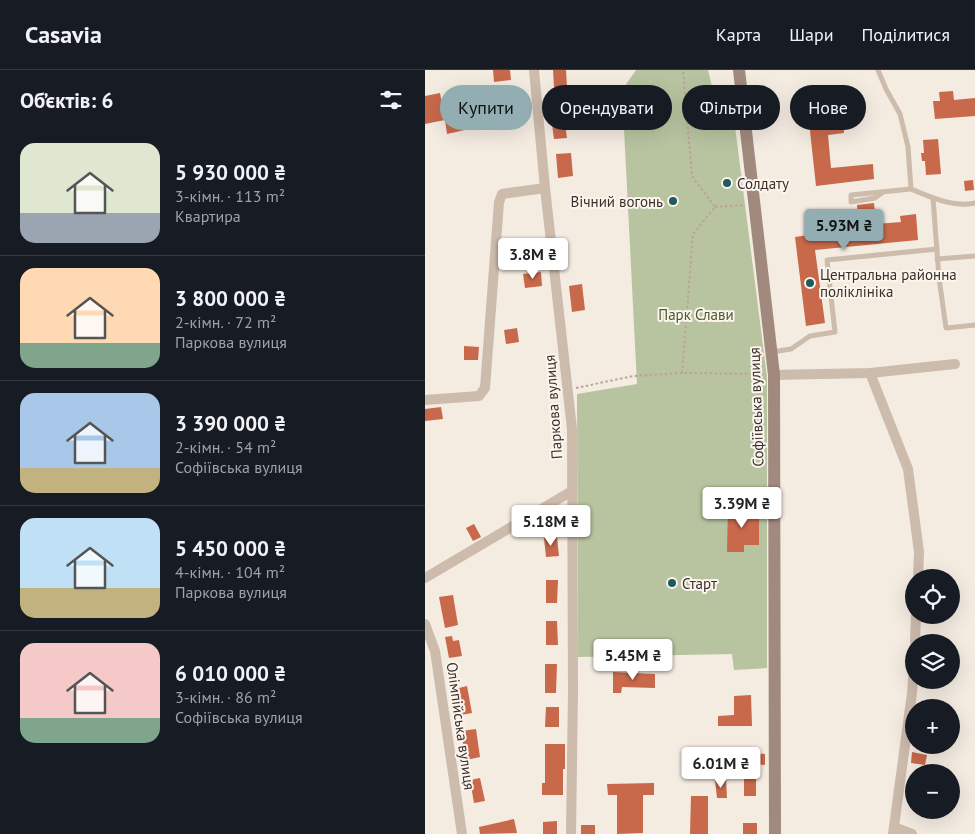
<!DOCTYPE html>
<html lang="uk">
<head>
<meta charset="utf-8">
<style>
	body { margin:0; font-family:"PT Sans",sans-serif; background:#20242c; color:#f1f3f6; height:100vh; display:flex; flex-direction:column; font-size:19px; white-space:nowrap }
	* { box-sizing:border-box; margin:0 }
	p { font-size:16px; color:#9ea1a6 }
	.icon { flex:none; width:28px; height:28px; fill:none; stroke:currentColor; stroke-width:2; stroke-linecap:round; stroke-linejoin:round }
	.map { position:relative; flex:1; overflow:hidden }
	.side { display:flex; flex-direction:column; background:#171b24; width:425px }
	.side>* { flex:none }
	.top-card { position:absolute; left:15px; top:15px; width:460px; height:45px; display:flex; gap:10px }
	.controls { position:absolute; left:480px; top:499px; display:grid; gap:10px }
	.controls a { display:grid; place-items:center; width:55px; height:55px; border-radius:50%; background:#171b24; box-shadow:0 5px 20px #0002; font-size:25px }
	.price { position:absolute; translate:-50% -42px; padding:0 11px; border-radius:5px; background:#fff; color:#222; font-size:16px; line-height:32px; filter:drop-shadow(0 1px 2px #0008) }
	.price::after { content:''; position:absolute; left:50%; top:30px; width:15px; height:11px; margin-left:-8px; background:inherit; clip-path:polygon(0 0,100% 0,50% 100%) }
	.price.current { background:#92aeb2; color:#111 }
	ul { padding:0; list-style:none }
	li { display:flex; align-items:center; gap:15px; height:125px; padding:0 20px }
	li+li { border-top:1px solid #363941 }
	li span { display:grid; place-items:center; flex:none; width:140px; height:100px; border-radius:15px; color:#555 }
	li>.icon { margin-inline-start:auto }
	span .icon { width:60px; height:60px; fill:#fffc; stroke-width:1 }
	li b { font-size:21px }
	h2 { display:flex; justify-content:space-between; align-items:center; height:60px; padding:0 20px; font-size:21px }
	.pill { padding:0 18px; border-radius:22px; background:#171b24; box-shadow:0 5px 20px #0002; font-size:18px; line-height:45px }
	.pill.current { background:#92aeb2; color:#111 }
	header { display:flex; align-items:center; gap:30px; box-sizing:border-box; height:70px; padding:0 25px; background:#171b24; border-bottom:1px solid #363941 }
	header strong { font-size:24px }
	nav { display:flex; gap:28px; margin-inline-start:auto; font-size:18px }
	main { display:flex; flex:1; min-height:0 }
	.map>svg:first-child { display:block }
	.green { fill:#b8c4a0 }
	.building { fill:#c8694b }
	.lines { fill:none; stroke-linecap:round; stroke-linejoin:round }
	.path { stroke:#b9a596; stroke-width:2; stroke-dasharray:2.5 2.5; stroke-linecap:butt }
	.lane { stroke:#cdbbac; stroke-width:5 }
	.street { stroke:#cdbbac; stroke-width:10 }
	.secondary { stroke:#a18a7d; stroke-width:12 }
	.poi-dot { fill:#1f5a5e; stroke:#fbf5ee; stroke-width:2 }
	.labels { text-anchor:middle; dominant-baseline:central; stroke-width:4; stroke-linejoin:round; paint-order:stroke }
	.poi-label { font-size:15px; fill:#3b302b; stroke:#fbf5ee; text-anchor:start }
	.park-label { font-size:15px; fill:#4a5a2e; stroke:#fbf5ee }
	.street-label { font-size:15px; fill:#3b302b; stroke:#fbf5ee }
</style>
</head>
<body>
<header>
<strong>Casavia</strong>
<nav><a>Карта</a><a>Шари</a><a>Поділитися</a></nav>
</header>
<main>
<section class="side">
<h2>Об’єктів: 6<svg class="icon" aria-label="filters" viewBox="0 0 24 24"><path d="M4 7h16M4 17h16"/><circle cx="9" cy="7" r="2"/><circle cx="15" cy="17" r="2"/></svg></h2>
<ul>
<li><span style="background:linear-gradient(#dfe7d0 70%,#9aa5b1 0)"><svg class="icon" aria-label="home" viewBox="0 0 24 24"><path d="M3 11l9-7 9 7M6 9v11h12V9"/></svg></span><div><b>5 930 000 ₴</b><p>3-кімн. · 113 m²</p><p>Квартира</p></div></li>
<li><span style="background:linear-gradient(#ffd9b3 75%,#7fa58c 0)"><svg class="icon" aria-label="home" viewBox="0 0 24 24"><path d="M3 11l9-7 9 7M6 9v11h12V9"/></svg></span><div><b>3 800 000 ₴</b><p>2-кімн. · 72 m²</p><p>Паркова вулиця</p></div></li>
<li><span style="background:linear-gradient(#a9c7e8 75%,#c2b280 0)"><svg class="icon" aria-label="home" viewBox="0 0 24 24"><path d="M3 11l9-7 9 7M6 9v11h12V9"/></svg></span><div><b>3 390 000 ₴</b><p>2-кімн. · 54 m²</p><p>Софіївська вулиця</p></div></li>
<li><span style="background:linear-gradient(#bfe0f5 70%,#c2b280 0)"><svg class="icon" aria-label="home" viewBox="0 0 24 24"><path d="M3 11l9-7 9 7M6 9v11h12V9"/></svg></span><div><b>5 450 000 ₴</b><p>4-кімн. · 104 m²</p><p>Паркова вулиця</p></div></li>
<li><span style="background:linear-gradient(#f6c9c9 75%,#7fa58c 0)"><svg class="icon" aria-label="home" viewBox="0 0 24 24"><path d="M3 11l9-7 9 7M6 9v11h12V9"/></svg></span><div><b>6 010 000 ₴</b><p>3-кімн. · 86 m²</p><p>Софіївська вулиця</p></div></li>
</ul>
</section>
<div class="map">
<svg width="550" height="764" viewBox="0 0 550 764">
	<rect width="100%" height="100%" fill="#f4ebe1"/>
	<!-- green -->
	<polygon class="green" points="211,0 283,0 289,25 306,25 342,307 342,598 309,600 307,584 153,587 152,324 212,314 197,20"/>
	<!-- building -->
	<g class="building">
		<polygon points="68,0 85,0 86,10 69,12"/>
		<polygon points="128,0 141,0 142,17 129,17"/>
		<polygon points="528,21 529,30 550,28 550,46 510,49 508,31 515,31 514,22"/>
		<polygon points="15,23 18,39 35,35 40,60 22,64 20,50 0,54 0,26"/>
		<polygon points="101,25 103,40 90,42 88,26"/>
		<polygon points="139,46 142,68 129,69 126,47"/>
		<polygon points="418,49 419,63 403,65 406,98 448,94 449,109 391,116 384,52"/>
		<polygon points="513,69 516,104 501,105 500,91 497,91 496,83 499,83 498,70"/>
		<polygon points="146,83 148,106 133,108 131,84"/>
		<polygon points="548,110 549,120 540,121 539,111"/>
		<polygon points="449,133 451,154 476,152 475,146 491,144 493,170 390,180 400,253 381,256 370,167 398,163 397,155 408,154 409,160 434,158 432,135"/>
		<polygon points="116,202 117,216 100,218 98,204"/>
		<polygon points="157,214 160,240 147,242 144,216"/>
		<polygon points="92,258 94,272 81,274 79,260"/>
		<polygon points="39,276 54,277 53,290 39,290"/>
		<polygon points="16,337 18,349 0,351 0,339"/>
		<polygon points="303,434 318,435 318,441 334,442 334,475 319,475 319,482 302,482"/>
		<polygon points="49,454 56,467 48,471 41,458"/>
		<polygon points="132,467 134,486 121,487 119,468"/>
		<polygon points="121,510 133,510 132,533 121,533"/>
		<polygon points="28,525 33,555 20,558 14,527"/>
		<polygon points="121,551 132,551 133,575 121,575"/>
		<polygon points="27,566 28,571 34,570 37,586 24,588 20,567"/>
		<polygon points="120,594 132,594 131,623 120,623"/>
		<polygon points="188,602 230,604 230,618 197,617 196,623 188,623"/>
		<polygon points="42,616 47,643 36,645 30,619"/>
		<polygon points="326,625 327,656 293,656 293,646 309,645 309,626"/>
		<polygon points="121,637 134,637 134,657 120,657"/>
		<polygon points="51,659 55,687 41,690 36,661"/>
		<polygon points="120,674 140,674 140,699 138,699 138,725 117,725 117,713 120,713"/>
		<polygon points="487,682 502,685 500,695 486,693"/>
		<polygon points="323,683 340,684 340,695 331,694 331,726 319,726 319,702 322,702"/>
		<polygon points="55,708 60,731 49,733 45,710"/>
		<polygon points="301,709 302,728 292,728 290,710"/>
		<polygon points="229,713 229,725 218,725 218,763 192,764 192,725 183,725 182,714"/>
		<polygon points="266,726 283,726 283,764 265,764"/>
		<polygon points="89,749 92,763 55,764 54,757"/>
		<polygon points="132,751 132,764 118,764 118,752"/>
		<rect x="318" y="753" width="14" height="11"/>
		<rect x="156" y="755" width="14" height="9"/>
	</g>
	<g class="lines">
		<!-- path -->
		<g class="path">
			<polyline points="290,137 320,135"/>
			<polyline points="257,303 268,164 290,137 267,106 258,0"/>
			<polyline points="151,318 208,306 257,303 340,304"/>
		</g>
		<!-- lane -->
		<g class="lane">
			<path d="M453,0L461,19L475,44L483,77L486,119C505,127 529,138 550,133"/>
			<polyline points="458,122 450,128 426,132 426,125 486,119"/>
			<polyline points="508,128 514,208 521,258 550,255"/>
			<polyline points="512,189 550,186"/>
			<polyline points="347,282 366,279 385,266 410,262 402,190 512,179"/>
		</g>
		<!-- street -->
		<g class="street">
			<polyline points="109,0 120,118 147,359 148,620 146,764"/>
			<polyline points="445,303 483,399 494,482 493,508"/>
			<polyline points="349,305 445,303 530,294"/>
			<polyline points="0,330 54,326 60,318 74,132 77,124 120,118"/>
			<polyline points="0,508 147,421"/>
			<polyline points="0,554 10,581 37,764"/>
			<polyline points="490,572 491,545"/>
			<polyline points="469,757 487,764"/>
			<polyline points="468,764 487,623 489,595"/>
		</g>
		<!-- secondary -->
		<polyline class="secondary" points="314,0 349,305 350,764"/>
	</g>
	<!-- markers -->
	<g class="poi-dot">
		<circle cx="302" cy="113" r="5"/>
		<circle cx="248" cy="131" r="5"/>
		<circle cx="385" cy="213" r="5"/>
		<circle cx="247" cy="513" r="5"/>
	</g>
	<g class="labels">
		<!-- poi labels -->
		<g class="poi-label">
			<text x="312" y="113">Солдату</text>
			<text x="238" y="131" text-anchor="end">Вічний вогонь</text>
			<text x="395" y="204">Центральна районна<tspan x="395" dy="17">поліклініка</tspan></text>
			<text x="257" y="513">Старт</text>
		</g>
		<!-- park labels -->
		<g class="park-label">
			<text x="271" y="244">Парк Слави</text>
		</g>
		<!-- street labels -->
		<g class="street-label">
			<text transform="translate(128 337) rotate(-94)">Паркова вулиця</text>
			<text transform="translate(331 337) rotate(-92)">Софіївська вулиця</text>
			<text transform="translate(36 656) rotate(82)">Олімпійська вулиця</text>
		</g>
	</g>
</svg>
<div class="controls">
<a><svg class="icon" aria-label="locate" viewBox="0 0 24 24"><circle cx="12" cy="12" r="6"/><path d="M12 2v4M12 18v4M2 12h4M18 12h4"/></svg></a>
<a><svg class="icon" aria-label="layers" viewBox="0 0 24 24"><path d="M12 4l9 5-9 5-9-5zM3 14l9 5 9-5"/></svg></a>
<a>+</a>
<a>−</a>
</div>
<b class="price current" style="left:419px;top:181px">5.93M ₴</b>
<b class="price" style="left:108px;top:210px">3.8M ₴</b>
<b class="price" style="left:317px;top:459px">3.39M ₴</b>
<b class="price" style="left:126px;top:477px">5.18M ₴</b>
<b class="price" style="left:208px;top:611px">5.45M ₴</b>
<b class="price" style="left:296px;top:719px">6.01M ₴</b>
<div class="top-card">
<a class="pill current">Купити</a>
<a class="pill">Орендувати</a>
<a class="pill">Фільтри</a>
<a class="pill">Нове</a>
</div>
</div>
</main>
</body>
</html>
